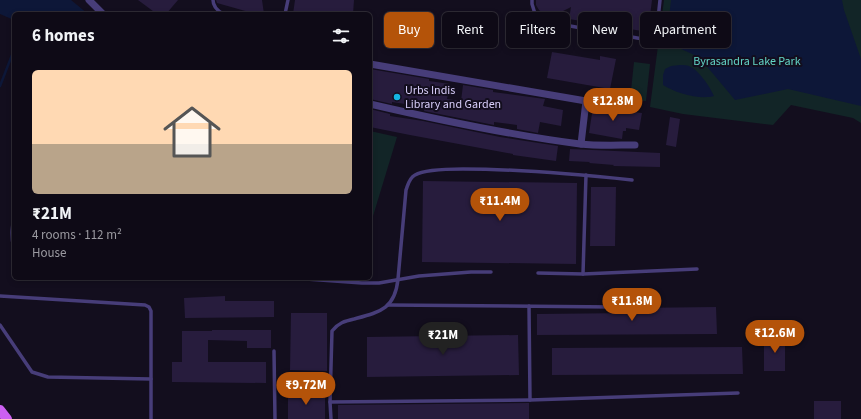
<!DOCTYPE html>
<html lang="en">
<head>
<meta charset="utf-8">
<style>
	body { margin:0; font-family:"Source Sans 3",sans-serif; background:#1c1823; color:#f1f3f6; height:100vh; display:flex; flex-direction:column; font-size:15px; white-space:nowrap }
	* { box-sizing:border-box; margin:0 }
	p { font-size:13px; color:#9b9aa1 }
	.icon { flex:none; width:22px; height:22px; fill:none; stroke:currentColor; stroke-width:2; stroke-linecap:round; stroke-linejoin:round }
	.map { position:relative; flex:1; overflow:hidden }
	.drawer { position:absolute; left:12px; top:12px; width:360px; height:268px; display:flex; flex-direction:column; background:#0e0a16; border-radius:6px; box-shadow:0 2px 6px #0003,0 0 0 1px #2e2b35 }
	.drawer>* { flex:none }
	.top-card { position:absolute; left:384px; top:12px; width:380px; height:36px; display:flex; gap:8px }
	.price { position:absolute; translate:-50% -34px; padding:0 9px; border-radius:14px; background:#b45309; color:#fff; font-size:13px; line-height:26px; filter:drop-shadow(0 1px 2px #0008) }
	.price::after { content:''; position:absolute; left:50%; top:24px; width:12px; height:9px; margin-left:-6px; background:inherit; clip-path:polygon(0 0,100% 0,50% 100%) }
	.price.on { background:#222; color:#fff }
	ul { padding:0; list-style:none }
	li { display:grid; align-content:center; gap:8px; height:212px; padding:0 20px }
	li span { display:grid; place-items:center; height:124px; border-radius:6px; color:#555 }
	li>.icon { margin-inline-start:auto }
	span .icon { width:72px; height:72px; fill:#fffc; stroke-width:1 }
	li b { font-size:17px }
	h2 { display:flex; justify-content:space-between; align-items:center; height:48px; padding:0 20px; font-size:17px }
	.chip { padding:0 14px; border-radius:6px; background:#0e0a16; box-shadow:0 2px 6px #0003,0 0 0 1px #2e2b35; font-size:14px; line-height:36px }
	.chip.on { background:#b45309; color:#fff }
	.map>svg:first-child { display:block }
	.green { fill:#122527 }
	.water { fill:#0d1738 }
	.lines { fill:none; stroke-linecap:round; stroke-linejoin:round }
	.stream { stroke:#0d1738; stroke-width:2.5 }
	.building { fill:#271c3d }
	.lane { stroke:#473d79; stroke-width:3.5 }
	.street { stroke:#473d79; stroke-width:7 }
	.primary { stroke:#cc60f1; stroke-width:10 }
	.poi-dot { fill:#14b4e2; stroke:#130e1e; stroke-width:1.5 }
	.labels { text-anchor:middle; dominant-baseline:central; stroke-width:4; stroke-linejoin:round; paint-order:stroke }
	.park-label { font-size:12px; fill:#62d3c5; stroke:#130e1e }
	.poi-label { font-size:12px; fill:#d9cffb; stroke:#130e1e; text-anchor:start }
</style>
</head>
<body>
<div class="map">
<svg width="861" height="419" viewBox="0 0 861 419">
	<rect width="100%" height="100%" fill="#130e1e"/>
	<!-- green -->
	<g class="green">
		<polygon points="664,0 861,0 861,123 853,118 791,105 773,125 683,114 650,107"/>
		<polygon points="634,62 650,64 646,101 630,100"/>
		<polygon points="370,131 397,137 370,226"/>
	</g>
	<!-- water -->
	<g class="water">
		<polygon points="0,0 71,0 88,14 14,14 14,20 0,14"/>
		<polygon points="671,0 842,0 844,10 861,59 861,106 788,89 735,100 699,57 681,49 666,46"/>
		<path d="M680,65C683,65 687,65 689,66C699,70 710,87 714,96C700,100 675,93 663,85V75L665,69L671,66Z"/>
	</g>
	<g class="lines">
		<!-- stream -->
		<polyline class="stream" points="0,86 14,50"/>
	</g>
	<!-- building -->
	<g class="building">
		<polygon points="138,0 178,0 166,14 157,14"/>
		<polygon points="216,0 262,0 264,14 256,14 217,3"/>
		<polygon points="295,0 354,0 353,14 293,14"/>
		<polygon points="536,0 652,0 648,32 569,19 571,7 555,15 549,16 544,14 539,10 536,5"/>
		<polygon points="552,52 600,60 600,56 616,59 610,89 547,78"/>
		<polygon points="370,69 429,79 429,81 450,84 447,99 461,101 463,85 493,90 493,92 545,99 543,106 563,110 561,126 540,122 538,133 517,129 517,125 494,122 494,125 424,111 425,107 392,102 392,104 370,99"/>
		<polygon points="593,107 642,113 639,130 626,128 626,131 623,131 622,139 589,133"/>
		<polygon points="370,109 390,114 390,116 423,121 500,137 558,146 556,161 513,155 513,154 410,135 370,127"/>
		<polygon points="670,117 680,119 676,147 666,145"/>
		<polygon points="570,149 660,153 660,167 613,166 614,165 589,163 590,162 569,161"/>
		<polygon points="423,181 577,183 576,264 422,262"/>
		<polygon points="591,187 616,187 615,246 590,246"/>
		<polygon points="225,296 225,301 274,301 274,317 185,318 184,298"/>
		<polygon points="716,307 717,334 537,335 537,314 634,313 634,308"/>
		<polygon points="291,313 327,313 327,371 290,370"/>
		<polygon points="212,330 271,330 271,348 247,348 247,341 208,340 208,362 266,362 266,383 172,382 172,362 182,362 182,331 212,331"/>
		<polygon points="518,335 519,375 367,377 367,337"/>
		<polygon points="785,337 785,371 764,371 764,338"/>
		<polygon points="742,347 743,374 552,375 552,348"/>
		<rect x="288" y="392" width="37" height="27"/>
		<rect x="814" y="401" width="27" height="18"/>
		<polygon points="529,403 529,419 338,419 338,405"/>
	</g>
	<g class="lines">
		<!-- lane -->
		<g class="lane">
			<path d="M213,0C213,7 218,11 223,14"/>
			<polyline points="532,0 532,4 536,17 559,24 654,41 657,29 660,0"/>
			<polyline points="285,14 288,0"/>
			<path d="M14,216C12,229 11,237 14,249"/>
			<polyline points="538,273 583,274 697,269"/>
			<polyline points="583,274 586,175"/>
			<polyline points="292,278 362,283 379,283 419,276 471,272 491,272"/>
			<polyline points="0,296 145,305 149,307 151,311 151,419"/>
			<polyline points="388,305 614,307"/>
			<polyline points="529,306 530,400 738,393"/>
			<polyline points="0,325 32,372 48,377 151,379"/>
			<polyline points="274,351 275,419"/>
			<polyline points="330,402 530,400"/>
			<path d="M331,419L330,402L332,331C338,323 345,321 354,319C380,312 395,309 398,279L406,190C408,185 409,178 415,175C425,169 451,169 463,169C519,169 576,174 632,180"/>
		</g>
		<!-- street -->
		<g class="street">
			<polyline points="89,0 103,14"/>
			<polyline points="370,64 586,101 581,144"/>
			<polyline points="586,101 630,107"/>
			<path d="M370,104C439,120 509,135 580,144C598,146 617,145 635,145"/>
		</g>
		<!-- primary -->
		<polyline class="primary" points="0,410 7,419"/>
	</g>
	<!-- markers -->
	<circle class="poi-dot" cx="397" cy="97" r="4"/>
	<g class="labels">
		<!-- park labels -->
		<g class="park-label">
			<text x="747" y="61">Byrasandra Lake Park</text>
		</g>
		<!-- poi labels -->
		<g class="poi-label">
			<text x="405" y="90">Urbs Indis<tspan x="405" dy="14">Library and Garden</tspan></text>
		</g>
	</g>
</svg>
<b class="price" style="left:613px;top:122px">₹12.8M</b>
<b class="price" style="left:500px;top:222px">₹11.4M</b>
<b class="price" style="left:632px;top:322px">₹11.8M</b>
<b class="price" style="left:775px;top:354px">₹12.6M</b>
<b class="price on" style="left:443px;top:356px">₹21M</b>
<b class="price" style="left:306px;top:406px">₹9.72M</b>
<div class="top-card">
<a class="chip on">Buy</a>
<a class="chip">Rent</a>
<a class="chip">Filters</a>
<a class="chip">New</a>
<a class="chip">Apartment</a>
</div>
<section class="drawer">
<h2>6 homes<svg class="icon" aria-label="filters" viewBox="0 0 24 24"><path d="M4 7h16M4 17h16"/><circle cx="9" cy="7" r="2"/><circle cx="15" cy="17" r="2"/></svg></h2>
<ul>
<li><span style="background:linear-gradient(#ffd9b3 60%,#b9a48a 0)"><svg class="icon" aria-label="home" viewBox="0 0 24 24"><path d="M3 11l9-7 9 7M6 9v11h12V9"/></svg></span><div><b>₹21M</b><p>4 rooms · 112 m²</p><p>House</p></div></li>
</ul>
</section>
</div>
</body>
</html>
